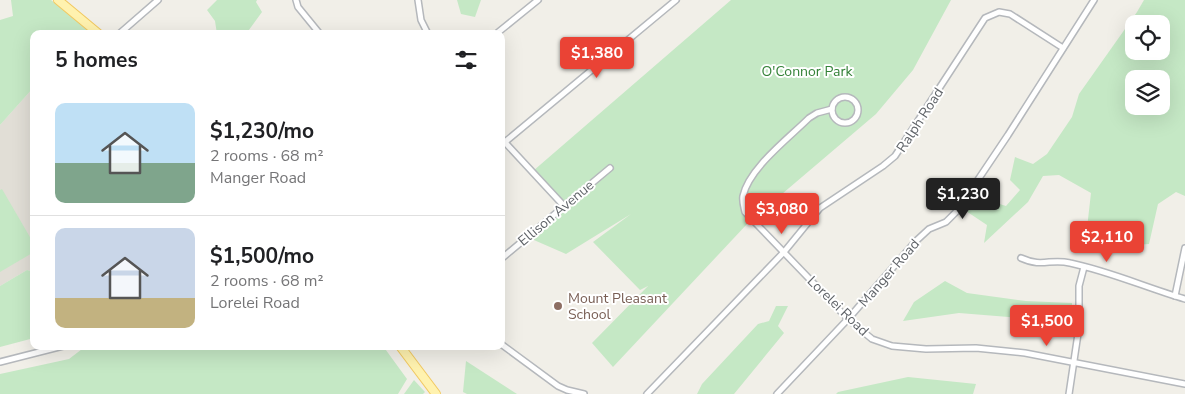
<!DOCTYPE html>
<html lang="en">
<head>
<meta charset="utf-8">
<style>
	body { margin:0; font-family:"Nunito Sans",sans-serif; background:#f2f2f2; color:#202124; height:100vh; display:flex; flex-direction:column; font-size:19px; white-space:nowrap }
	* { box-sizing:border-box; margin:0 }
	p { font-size:16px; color:#757577 }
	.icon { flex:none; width:28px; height:28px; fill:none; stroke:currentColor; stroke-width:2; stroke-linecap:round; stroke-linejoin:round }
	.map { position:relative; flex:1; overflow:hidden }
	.side { position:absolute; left:30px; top:30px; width:475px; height:320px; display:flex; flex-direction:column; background:#fff; border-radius:10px; box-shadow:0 5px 20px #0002 }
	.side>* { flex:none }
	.controls { position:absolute; left:1125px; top:15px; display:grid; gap:10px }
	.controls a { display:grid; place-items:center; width:45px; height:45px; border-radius:10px; background:#fff; box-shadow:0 5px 20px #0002; font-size:25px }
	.price { position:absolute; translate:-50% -42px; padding:0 11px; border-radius:5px; background:#ea4335; color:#fff; font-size:16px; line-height:32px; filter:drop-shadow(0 1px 2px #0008) }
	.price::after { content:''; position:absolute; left:50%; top:30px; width:15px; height:11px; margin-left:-8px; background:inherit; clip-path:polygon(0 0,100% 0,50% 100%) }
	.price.active { background:#222; color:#fff }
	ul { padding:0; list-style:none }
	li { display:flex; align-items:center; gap:15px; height:125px; padding:0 25px }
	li+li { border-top:1px solid #e0e0e0 }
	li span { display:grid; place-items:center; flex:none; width:140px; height:100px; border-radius:10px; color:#555 }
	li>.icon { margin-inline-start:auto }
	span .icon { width:60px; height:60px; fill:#fffc; stroke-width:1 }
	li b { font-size:21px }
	h2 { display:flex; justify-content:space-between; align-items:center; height:60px; padding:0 25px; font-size:21px }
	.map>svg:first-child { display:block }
	.education { fill:#e1ded6 }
	.green { fill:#c5e8c5; fill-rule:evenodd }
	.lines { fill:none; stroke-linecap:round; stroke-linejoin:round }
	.street-casing { stroke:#b5b8bc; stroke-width:8 }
	.primary-casing { stroke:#f2c960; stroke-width:10 }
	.street { stroke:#fff; stroke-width:5 }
	.primary { stroke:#fff2af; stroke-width:8 }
	.education-dot { fill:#8d6e63; stroke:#fff; stroke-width:2 }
	.labels { text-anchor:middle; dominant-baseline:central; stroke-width:4; stroke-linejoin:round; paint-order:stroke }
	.park-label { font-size:14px; fill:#348238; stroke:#fff }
	.street-label { font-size:14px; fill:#5f6368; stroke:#fff }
	.education-label { font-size:14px; fill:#785e54; stroke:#fff; text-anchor:start }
</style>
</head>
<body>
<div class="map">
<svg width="1185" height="394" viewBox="0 0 1185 394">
	<rect width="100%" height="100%" fill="#f1efe8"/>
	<!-- education -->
	<polygon class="education" points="34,87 34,272 27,270 0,286 0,125"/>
	<!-- green -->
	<g class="green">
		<polygon points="11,0 51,0 92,34 34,34 34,87 0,125 0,20 13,16"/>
		<polygon points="217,0 257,0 256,2 262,12 246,34 217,34 215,21 207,10"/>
		<polygon points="457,0 481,0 475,17 461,14"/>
		<polygon points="731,0 951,0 913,70 876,114 748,223 613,367 592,343 648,286 640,290 593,242 631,214 566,254 527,237 564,206 533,171"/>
		<path d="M1144,0H1185V196L1176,192L1158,204L1149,244L1136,245L1087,228L1091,193L1059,175L1043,176L1028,202L984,243L987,225L966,211L977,197L1006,206L1020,190L1010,180L1015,157L1033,164L1047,154L1072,117L1079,94L1137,12ZM1134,24H1161V51H1134ZM1134,79H1161V106H1134Z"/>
		<polygon points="2,189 34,244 34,252 0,272 0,190"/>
		<polygon points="27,270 34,272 34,338 0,347 0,286"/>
		<polygon points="945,281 967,293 1026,301 1072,303 1072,319 1022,318 959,313 903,321 914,302"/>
		<polygon points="776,306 788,306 778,326 784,333 734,394 697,394 702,384 758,324 769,321"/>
		<polygon points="86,346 383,346 407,379 398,394 0,394 0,374 69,359"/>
		<polygon points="466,361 517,394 467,394 463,392"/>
		<polygon points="908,377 976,384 973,394 836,394 838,392"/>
		<polygon points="414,380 425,392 423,394 404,394"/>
	</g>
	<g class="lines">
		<defs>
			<g id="street">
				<polyline points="296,0 298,7 320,34"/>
				<polyline points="418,0 421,20 428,34"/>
				<polyline points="119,34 158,0"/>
				<polyline points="496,34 538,0"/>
				<circle cx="845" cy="110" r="13"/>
				<path d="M832,109L817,113L809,118C789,138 749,168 743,196C742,202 744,207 745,212L848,319L872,339L892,346L926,349L976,348L1025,353L1185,384"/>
				<polyline points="501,138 564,206"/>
				<polyline points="505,142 676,0"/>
				<path d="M1021,258C1043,268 1050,258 1070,263C1109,271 1147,288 1185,299"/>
				<polyline points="501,259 610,168"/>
				<polyline points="1175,296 1185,248"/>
				<polyline points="501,344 558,386 567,390 584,394"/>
				<polyline points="0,362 63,346"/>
				<polyline points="647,394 784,252 820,208 883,166 895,156 985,18 999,12 1010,14 1063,48"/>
				<polyline points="777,394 848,319 916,241 929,229 946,222 957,211 1008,135 1094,0"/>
				<polyline points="1069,394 1079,327 1079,286 1084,267"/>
			</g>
			<g id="primary">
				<polyline points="58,0 99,34"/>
				<polyline points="400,346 436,394"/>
			</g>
		</defs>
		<!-- street casing -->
		<use href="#street" class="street-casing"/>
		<!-- primary casing -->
		<use href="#primary" class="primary-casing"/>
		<!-- street -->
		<use href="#street" class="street"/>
		<!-- primary -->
		<use href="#primary" class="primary"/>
	</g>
	<!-- markers -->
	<circle class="education-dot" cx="558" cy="306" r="5"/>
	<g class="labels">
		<!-- park labels -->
		<g class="park-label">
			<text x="807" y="71">O'Connor Park</text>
		</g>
		<!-- street labels -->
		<g class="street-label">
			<text transform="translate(920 120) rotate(-57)">Ralph Road</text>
			<text transform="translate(556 213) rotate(-40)">Ellison Avenue</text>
			<text transform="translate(889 273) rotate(-49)">Manger Road</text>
			<text transform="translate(838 306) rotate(44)">Lorelei Road</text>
		</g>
		<!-- education labels -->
		<g class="education-label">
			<text x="568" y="298">Mount Pleasant<tspan x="568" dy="16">School</tspan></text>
		</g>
	</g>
</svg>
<div class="controls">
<a><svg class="icon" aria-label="locate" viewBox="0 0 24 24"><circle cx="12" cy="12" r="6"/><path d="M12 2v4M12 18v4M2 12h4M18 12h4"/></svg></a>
<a><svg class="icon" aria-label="layers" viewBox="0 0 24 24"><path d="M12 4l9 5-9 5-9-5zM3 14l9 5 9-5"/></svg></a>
</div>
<b class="price" style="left:597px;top:79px">$1,380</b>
<b class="price active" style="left:963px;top:220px">$1,230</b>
<b class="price" style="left:782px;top:235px">$3,080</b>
<b class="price" style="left:1107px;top:263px">$2,110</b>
<b class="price" style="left:1047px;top:347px">$1,500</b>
<section class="side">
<h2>5 homes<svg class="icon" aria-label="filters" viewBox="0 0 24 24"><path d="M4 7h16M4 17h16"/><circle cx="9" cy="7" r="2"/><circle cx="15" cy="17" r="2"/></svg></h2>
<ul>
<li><span style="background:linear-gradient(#bfe0f5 60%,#7fa58c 0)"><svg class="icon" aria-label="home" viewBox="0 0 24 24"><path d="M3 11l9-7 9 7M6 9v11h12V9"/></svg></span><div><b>$1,230/mo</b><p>2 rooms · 68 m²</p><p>Manger Road</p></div></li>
<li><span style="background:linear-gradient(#c9d6e8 70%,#c2b280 0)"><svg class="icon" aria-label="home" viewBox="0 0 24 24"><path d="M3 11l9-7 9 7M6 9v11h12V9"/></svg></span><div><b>$1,500/mo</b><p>2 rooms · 68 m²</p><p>Lorelei Road</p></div></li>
</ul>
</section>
</div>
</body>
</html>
